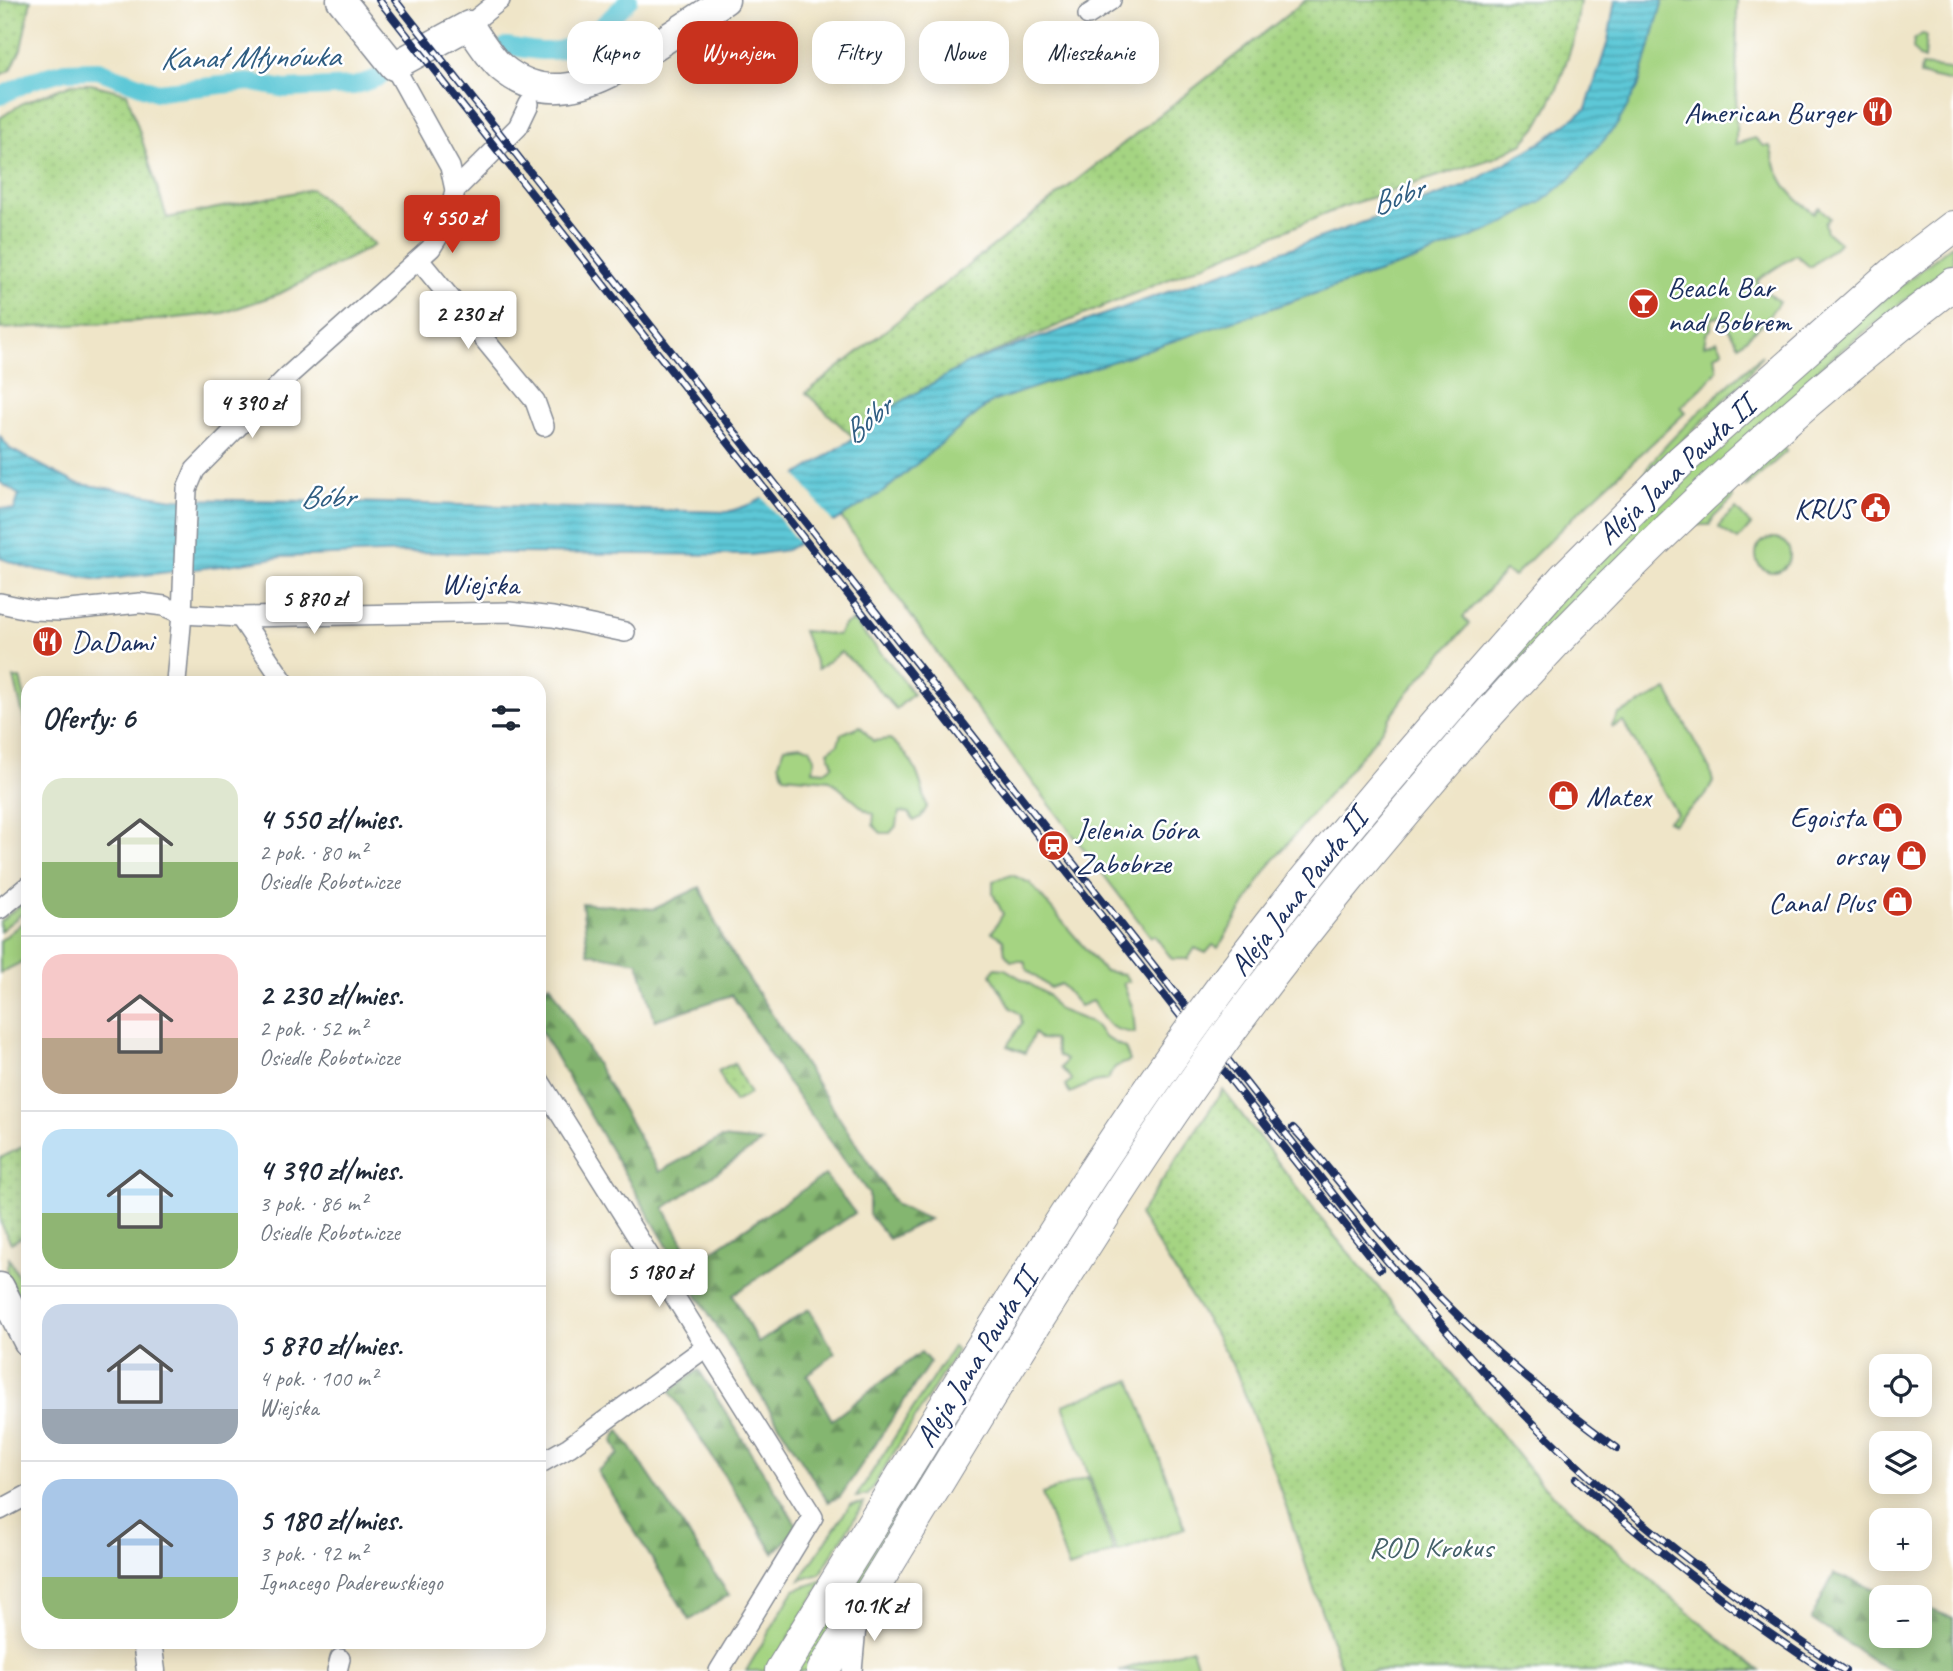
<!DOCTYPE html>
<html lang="pl">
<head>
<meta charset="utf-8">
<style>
	body { margin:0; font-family:Caveat,sans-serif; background:#f6f6f7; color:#1f2937; height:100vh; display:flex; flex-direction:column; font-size:26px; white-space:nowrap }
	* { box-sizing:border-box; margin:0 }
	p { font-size:23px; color:#747a83 }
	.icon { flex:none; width:38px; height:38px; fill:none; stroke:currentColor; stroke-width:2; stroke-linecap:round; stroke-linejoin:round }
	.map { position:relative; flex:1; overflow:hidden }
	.sheet { position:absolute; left:21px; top:676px; width:525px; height:973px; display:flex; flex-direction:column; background:#fff; border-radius:21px; box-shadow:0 4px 18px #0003 }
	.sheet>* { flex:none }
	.hud { position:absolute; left:567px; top:21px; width:665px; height:63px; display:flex; gap:14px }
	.fabs { position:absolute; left:1869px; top:1354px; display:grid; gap:14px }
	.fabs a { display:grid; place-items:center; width:63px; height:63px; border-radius:14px; background:#fff; box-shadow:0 4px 18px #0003; font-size:35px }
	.price { position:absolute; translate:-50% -60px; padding:0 16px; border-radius:7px; background:#fff; color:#222; font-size:23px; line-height:46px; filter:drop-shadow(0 2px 4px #0008) }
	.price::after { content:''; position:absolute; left:50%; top:42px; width:21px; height:16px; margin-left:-10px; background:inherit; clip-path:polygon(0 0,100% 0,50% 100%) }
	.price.selected { background:#c8321e; color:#fff }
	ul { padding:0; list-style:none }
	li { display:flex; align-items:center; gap:21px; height:175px; padding:0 21px }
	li+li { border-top:2px solid #e0e1e3 }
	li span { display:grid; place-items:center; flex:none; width:196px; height:140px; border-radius:21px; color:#555 }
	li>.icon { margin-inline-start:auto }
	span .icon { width:84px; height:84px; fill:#fffc; stroke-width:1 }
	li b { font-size:30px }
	h2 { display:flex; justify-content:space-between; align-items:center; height:84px; padding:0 21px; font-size:30px }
	.pill { padding:0 24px; border-radius:21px; background:#fff; box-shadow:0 4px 18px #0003; font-size:24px; line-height:63px }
	.pill.selected { background:#c8321e; color:#fff }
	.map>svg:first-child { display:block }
	.grass { fill:#a5d482; stroke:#608270; stroke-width:2 }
	.forest { fill:url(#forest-firs); stroke:#507267; stroke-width:2 }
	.park { fill:url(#park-dots); stroke:#608270; stroke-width:2 }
	.water { fill:url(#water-rules); stroke:#3c7c9a; stroke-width:2 }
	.pier { fill:#efe5c8 }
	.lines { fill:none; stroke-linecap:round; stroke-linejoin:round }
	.canal { stroke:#5dc8d7; stroke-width:18 }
	.street-casing { stroke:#858a93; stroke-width:22 }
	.secondary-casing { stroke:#858a93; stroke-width:31 }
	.primary-casing { stroke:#858a93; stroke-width:34 }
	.street { stroke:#fff; stroke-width:19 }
	.secondary { stroke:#fff; stroke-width:28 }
	.primary { stroke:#fff; stroke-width:32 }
	.rail-casing { stroke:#1b2f5e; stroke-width:8 }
	.rail { stroke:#fff; stroke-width:5; stroke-dasharray:16; stroke-linecap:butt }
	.primary-bridge-casing { stroke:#858a93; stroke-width:34; stroke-linecap:butt }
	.primary-bridge { stroke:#fff; stroke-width:32 }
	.labels { text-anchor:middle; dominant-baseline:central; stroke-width:5; stroke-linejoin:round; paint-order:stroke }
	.poi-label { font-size:30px; fill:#1b2f5e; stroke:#fff; text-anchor:end }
	.street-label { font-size:30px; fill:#1b2f5e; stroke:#fff }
	.park-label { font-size:30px; fill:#446169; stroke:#fff }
	.water-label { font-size:32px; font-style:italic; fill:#2f5d82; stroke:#fff }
</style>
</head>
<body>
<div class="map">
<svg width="1953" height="1671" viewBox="0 0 1953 1671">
	<defs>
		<pattern id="forest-firs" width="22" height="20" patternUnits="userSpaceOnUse" patternTransform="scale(1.75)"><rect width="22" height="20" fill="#84b670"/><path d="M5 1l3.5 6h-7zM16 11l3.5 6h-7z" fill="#6b945f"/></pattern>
		<pattern id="park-dots" width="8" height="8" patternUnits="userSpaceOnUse" patternTransform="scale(1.75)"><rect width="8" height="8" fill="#a5d482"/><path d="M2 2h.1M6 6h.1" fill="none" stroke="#8db673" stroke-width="1.8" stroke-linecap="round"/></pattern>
		<pattern id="water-rules" width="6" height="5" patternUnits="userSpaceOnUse" patternTransform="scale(1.75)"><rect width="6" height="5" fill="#5dc8d7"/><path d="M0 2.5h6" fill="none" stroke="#4ca3b2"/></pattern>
	</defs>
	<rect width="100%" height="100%" fill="#fff"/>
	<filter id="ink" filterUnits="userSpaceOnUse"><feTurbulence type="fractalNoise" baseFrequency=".0143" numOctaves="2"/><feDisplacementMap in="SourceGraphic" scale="14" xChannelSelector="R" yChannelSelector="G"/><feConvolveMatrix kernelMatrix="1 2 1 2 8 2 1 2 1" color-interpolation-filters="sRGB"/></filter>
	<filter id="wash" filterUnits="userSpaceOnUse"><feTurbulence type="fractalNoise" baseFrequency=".00686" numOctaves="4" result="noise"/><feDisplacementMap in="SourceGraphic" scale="28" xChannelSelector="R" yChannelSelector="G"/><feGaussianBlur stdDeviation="1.57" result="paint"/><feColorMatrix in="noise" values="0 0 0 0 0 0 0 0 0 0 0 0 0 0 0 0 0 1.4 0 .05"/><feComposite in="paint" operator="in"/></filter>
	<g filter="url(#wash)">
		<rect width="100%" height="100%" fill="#efe5c8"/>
		<!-- grass -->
		<g class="grass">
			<path d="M1663,0H1737L1736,144L1755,138L1764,146H1770C1777,177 1787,195 1814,213L1819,207L1830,218L1825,223L1827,232L1840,243L1810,267L1796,255L1757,280L1758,284L1779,302L1763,323L1739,345L1720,315L1711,319V329L1706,334L1704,345L1717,341L1723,351L1715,355L1717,370L1708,382L1681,407L1686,412L1574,516L1514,576L1505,571L1463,617L1469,624L1408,692L1375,739L1268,867L1218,948L1213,945L1206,953L1195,948L1188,959H1172L1154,935L1151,937L976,708L841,517L883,492L991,402L1415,260L1501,225L1638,87Z"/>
			<polygon points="1922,34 1926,35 1924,59 1919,57 1913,49 1914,40"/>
			<polygon points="1921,66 1949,69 1953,72 1953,82 1920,75"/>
			<polygon points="1953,203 1953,211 1910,243 1897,245"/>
			<polygon points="1953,244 1953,262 1820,367 1774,419 1469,717 1463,712 1570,585 1792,374"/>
			<path d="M1762,355L1743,382L1643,479C1641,460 1743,372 1762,355Z"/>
			<polygon points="1783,446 1787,451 1745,488 1749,478"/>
			<polygon points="1730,484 1733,499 1713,518 1710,525 1689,525"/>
			<polygon points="1736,509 1751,525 1738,540 1719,528 1722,521"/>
			<circle cx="1773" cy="555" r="17"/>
			<polygon points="853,621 894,668 913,694 896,709 857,666 841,652 818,669 803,631 838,635 844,625"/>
			<polygon points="14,678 20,678 28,710 28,736"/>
			<polygon points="1667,690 1710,770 1713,782 1706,795 1673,824 1667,821 1677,814 1623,722 1613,727 1612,725 1619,714"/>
			<path d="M860,726L873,741L890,739C915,759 920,777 927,807L921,817L914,821L909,813L899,812L897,825L890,833H881L873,825L874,814L865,810L830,780L784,776L779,763L785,747L801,745L810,748L815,758L813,770L825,771L833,765L828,751L838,744L841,734Z"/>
			<path d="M1012,875L1030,883L1104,971L1124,974L1129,981L1123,983L1133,1009L1135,1033C1107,1030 1106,1023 1092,1001L1080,1006L1061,984L1050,988L1027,970L1024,961H1011L1005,954L1003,939L992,932L1003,914L993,894V881Z"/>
			<polygon points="28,899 28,909 0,931 0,921"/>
			<polygon points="28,918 28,959 0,973 0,941"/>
			<polygon points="995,968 1005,969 1048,995 1057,1009 1088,1021 1097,1027 1104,1037 1125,1048 1130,1061 1115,1067 1107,1080 1094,1082 1070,1093 1065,1085 1072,1080 1061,1068 1066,1060 1058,1056 1054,1040 1040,1039 1034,1033 1025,1053 1007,1046 1022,1023 1020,1014 1011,1008 991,975"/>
			<polygon points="9,1258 28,1296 28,1317 6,1273"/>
			<polygon points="953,1347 957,1350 868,1495 856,1497"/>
			<polygon points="982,1370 988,1373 811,1671 792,1671"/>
			<polygon points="1131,1380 1185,1528 1117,1552 1063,1405"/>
			<polygon points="1087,1477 1114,1552 1069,1568 1042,1494"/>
			<polygon points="864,1503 820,1574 800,1580 850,1505"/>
			<polygon points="824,1580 769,1671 746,1671 794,1590"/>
			<polygon points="1192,1648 1199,1671 1119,1671"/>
		</g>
		<!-- forest -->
		<g class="forest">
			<polygon points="700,887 722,938 896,1205 929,1219 889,1239 869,1215 869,1194 785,1079 732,995 655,1020 638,962 588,953 582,903 654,909"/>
			<polygon points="550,984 659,1172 721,1138 762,1142 664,1208 694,1263 825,1175 855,1213 733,1295 758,1343 809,1309 835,1353 807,1375 832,1420 921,1352 930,1362 840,1497 828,1502 683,1273 539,1028 539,991"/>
			<polygon points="699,1370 798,1527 774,1553 670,1391"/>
			<polygon points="619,1430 729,1595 690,1620 597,1471 619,1454 613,1441"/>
			<polygon points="1834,1574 1898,1598 1881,1598 1881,1636 1920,1636 1920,1606 1953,1618 1953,1671 1893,1671 1875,1662 1811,1619"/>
		</g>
		<!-- park -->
		<g class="park">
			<polygon points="0,0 31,0 21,49 11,70 0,75"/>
			<polygon points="1306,0 1580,0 1575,36 1557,89 1537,127 1523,143 1494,158 1342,207 968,363 894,406 854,438 806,393"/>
			<polygon points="72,84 91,84 127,93 167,218 312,189 375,245 279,294 223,313 157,320 0,329 0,118 23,103"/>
			<polygon points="734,1063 750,1094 734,1102 718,1071"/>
			<polygon points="1223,1090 1332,1233 1448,1369 1540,1483 1710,1631 1760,1671 1342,1671 1272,1466 1236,1371 1213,1331 1139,1215"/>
			<polygon points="28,1144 28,1234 11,1243 0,1222 0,1158"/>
		</g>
		<!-- water -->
		<polygon class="water" points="1615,0 1663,0 1638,87 1617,125 1570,179 1540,203 1501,225 1415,260 991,402 883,492 787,550 750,555 402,552 282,557 220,566 100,580 28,568 0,558 0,508 14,510 19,495 0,482 0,436 10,449 75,483 173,499 310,501 727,512 752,504 854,438 894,406 968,363 1465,186 1540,143 1586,109 1608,41"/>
		<!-- pier -->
		<polygon class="pier" points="794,472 835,525 801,546 760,494"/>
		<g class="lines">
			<!-- canal -->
			<g class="canal">
				<path d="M506,46C521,48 535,52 550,51C582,49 607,21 629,0"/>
				<polyline points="0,96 33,80 65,71 98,70 157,92 249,82 285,89 354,86 380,77"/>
			</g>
		</g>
	</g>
	<g filter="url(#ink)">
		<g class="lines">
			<defs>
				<g id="street">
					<polyline points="1088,15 1111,0"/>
					<polyline points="469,25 500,0"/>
					<polyline points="455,190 518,127 529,104"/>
					<polyline points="419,260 535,401 544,426"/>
					<polyline points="0,603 33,610 60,611 140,603 164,606 182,614 240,617 509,612 553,617 625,632"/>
					<polyline points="240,617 284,682"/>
					<polyline points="176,682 182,614 187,489 195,470 288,376 431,248 449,219 455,190 450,167 394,66"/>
					<polyline points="0,909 28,886"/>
					<polyline points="539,1080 813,1517 719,1671"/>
					<polyline points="539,1464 569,1447 706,1347"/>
					<polyline points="0,1510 28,1495"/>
					<polyline points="337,1671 340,1659"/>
					<polyline points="852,1671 856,1627"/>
				</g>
				<g id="secondary">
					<path d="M341,0L394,66L469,25C479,39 489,57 502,68C555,112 612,75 658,44C680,30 703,15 725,0"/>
					<polyline points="0,1287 28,1342"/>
					<polyline points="147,1642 151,1671"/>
				</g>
				<g id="primary">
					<polyline points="1454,703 1564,578 1681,461 1893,273 1953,227"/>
					<path d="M1474,730C1620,568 1780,416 1953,284"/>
					<polyline points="781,1671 975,1358"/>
					<polyline points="823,1671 997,1385"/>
				</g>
			</defs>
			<!-- street casing -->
			<use href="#street" class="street-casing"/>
			<!-- secondary casing -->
			<use href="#secondary" class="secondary-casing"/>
			<!-- primary casing -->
			<use href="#primary" class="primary-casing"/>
			<!-- street -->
			<use href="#street" class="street"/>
			<!-- secondary -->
			<use href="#secondary" class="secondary"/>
			<!-- primary -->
			<use href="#primary" class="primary"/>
			<defs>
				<g id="rail">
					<polyline points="379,0 1380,1269"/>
					<path d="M395,0L1367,1237C1421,1301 1474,1364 1533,1423C1627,1518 1734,1597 1845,1671"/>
					<path d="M1293,1128C1332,1170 1364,1216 1402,1258C1467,1329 1539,1392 1617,1448"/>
					<path d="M1576,1478C1653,1550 1737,1613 1825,1671"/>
				</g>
			</defs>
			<!-- rail casing -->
			<use href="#rail" class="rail-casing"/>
			<!-- rail -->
			<use href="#rail" class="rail"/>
			<defs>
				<g id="primary-bridge">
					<path d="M975,1358C1048,1241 1122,1124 1203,1013C1281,905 1367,803 1454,703"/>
					<path d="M997,1385C1071,1267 1145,1148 1227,1035C1304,929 1389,829 1474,730"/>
				</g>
			</defs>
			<!-- primary-bridge casing -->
			<use href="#primary-bridge" class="primary-bridge-casing"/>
			<!-- primary-bridge -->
			<use href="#primary-bridge" class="primary-bridge"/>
		</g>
	</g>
	<!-- icons -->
	<defs>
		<symbol id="restaurant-disc" viewBox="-11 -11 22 22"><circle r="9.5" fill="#c8321e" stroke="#fff"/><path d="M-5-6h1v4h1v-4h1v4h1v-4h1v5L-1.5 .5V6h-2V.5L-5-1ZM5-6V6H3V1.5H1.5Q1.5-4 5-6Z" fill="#fff"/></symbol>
		<symbol id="bar-disc" viewBox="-11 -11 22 22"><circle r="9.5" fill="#c8321e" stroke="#fff"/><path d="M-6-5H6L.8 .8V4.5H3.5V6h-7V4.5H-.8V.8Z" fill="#fff"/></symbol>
		<symbol id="civic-disc" viewBox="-11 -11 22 22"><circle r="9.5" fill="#c8321e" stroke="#fff"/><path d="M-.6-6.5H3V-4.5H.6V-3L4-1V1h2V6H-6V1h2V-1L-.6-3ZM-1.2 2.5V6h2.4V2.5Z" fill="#fff"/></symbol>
		<symbol id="shop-disc" viewBox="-11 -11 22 22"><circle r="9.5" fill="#c8321e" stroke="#fff"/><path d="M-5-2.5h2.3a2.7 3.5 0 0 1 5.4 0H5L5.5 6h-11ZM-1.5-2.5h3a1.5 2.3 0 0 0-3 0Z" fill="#fff"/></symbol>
		<symbol id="station-disc" viewBox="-11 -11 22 22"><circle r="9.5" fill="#c8321e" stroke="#fff"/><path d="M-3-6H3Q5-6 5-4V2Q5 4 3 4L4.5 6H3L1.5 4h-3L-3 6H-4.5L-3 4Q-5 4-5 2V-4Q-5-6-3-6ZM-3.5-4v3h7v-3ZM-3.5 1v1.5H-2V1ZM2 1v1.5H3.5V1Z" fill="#fff"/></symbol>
	</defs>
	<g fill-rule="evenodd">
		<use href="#restaurant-disc" x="1860" y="94" width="35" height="35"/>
		<use href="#bar-disc" x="1626" y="286" width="35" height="35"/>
		<use href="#civic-disc" x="1858" y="490" width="35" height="35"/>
		<use href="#restaurant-disc" x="30" y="624" width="35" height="35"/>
		<use href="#shop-disc" x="1546" y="778" width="35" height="35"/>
		<use href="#shop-disc" x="1870" y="800" width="35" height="35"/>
		<use href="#station-disc" x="1036" y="828" width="35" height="35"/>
		<use href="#shop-disc" x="1894" y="838" width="35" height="35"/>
		<use href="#shop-disc" x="1880" y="884" width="35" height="35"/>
	</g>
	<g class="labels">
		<!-- poi labels -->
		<g class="poi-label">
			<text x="1855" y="112">American Burger</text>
			<text x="1667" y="287" text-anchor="start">Beach Bar<tspan x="1667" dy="34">nad Bobrem</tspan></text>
			<text x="1853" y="508">KRUS</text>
			<text x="71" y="641" text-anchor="start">DaDami</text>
			<text x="1586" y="796" text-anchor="start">Matex</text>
			<text x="1865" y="817">Egoista</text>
			<text x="1076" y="829" text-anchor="start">Jelenia Góra<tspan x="1076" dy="34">Zabobrze</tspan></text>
			<text x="1888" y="855">orsay</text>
			<text x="1874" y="902">Canal Plus</text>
		</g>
		<!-- street labels -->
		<g class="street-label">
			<text transform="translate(1676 470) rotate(-43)">Aleja Jana Pawła II</text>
			<text transform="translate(480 584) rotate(1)">Wiejska</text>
			<text transform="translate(1298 892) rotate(-52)">Aleja Jana Pawła II</text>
			<text transform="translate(976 1358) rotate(-58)">Aleja Jana Pawła II</text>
		</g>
		<!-- park labels -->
		<g class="park-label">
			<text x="1431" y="1547">ROD Krokus</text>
		</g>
		<!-- water labels -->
		<g class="water-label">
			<text transform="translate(250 57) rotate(-1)">Kanał Młynówka</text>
			<text transform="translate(1397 196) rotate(-20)">Bóbr</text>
			<text transform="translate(867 420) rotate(-40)">Bóbr</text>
			<text x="327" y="496">Bóbr</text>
		</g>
	</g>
</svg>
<div class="fabs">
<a><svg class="icon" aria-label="locate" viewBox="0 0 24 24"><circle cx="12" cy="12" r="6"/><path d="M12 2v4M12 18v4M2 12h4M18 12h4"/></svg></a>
<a><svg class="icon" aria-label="layers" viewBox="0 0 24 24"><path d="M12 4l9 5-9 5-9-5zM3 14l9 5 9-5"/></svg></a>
<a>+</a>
<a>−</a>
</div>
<b class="price selected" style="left:452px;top:255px">4 550 zł</b>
<b class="price" style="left:468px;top:351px">2 230 zł</b>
<b class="price" style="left:252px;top:440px">4 390 zł</b>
<b class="price" style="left:314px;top:636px">5 870 zł</b>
<b class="price" style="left:659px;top:1309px">5 180 zł</b>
<b class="price" style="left:874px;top:1643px">10.1K zł</b>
<div class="hud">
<a class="pill">Kupno</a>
<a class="pill selected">Wynajem</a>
<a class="pill">Filtry</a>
<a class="pill">Nowe</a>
<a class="pill">Mieszkanie</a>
</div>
<section class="sheet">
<h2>Oferty: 6<svg class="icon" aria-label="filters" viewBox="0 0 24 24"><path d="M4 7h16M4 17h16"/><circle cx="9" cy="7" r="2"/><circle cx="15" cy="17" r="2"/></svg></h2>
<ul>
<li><span style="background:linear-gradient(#dfe7d0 60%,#8fb573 0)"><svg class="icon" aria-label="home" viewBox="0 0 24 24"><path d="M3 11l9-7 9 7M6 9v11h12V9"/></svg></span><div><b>4 550 zł/mies.</b><p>2 pok. · 80 m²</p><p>Osiedle Robotnicze</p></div></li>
<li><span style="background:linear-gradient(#f6c9c9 60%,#b9a48a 0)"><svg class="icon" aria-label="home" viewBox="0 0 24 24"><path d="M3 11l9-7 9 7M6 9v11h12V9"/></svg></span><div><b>2 230 zł/mies.</b><p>2 pok. · 52 m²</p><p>Osiedle Robotnicze</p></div></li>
<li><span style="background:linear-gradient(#bfe0f5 60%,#8fb573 0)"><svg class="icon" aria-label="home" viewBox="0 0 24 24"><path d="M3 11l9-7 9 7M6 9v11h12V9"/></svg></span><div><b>4 390 zł/mies.</b><p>3 pok. · 86 m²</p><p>Osiedle Robotnicze</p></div></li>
<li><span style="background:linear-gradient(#c9d6e8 75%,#9aa5b1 0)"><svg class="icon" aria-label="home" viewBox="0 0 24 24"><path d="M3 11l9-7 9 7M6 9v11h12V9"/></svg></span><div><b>5 870 zł/mies.</b><p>4 pok. · 100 m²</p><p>Wiejska</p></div></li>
<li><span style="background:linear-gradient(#a9c7e8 70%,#8fb573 0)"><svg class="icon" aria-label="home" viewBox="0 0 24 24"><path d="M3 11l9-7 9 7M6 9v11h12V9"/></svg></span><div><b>5 180 zł/mies.</b><p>3 pok. · 92 m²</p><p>Ignacego Paderewskiego</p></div></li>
</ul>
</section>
</div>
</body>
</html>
